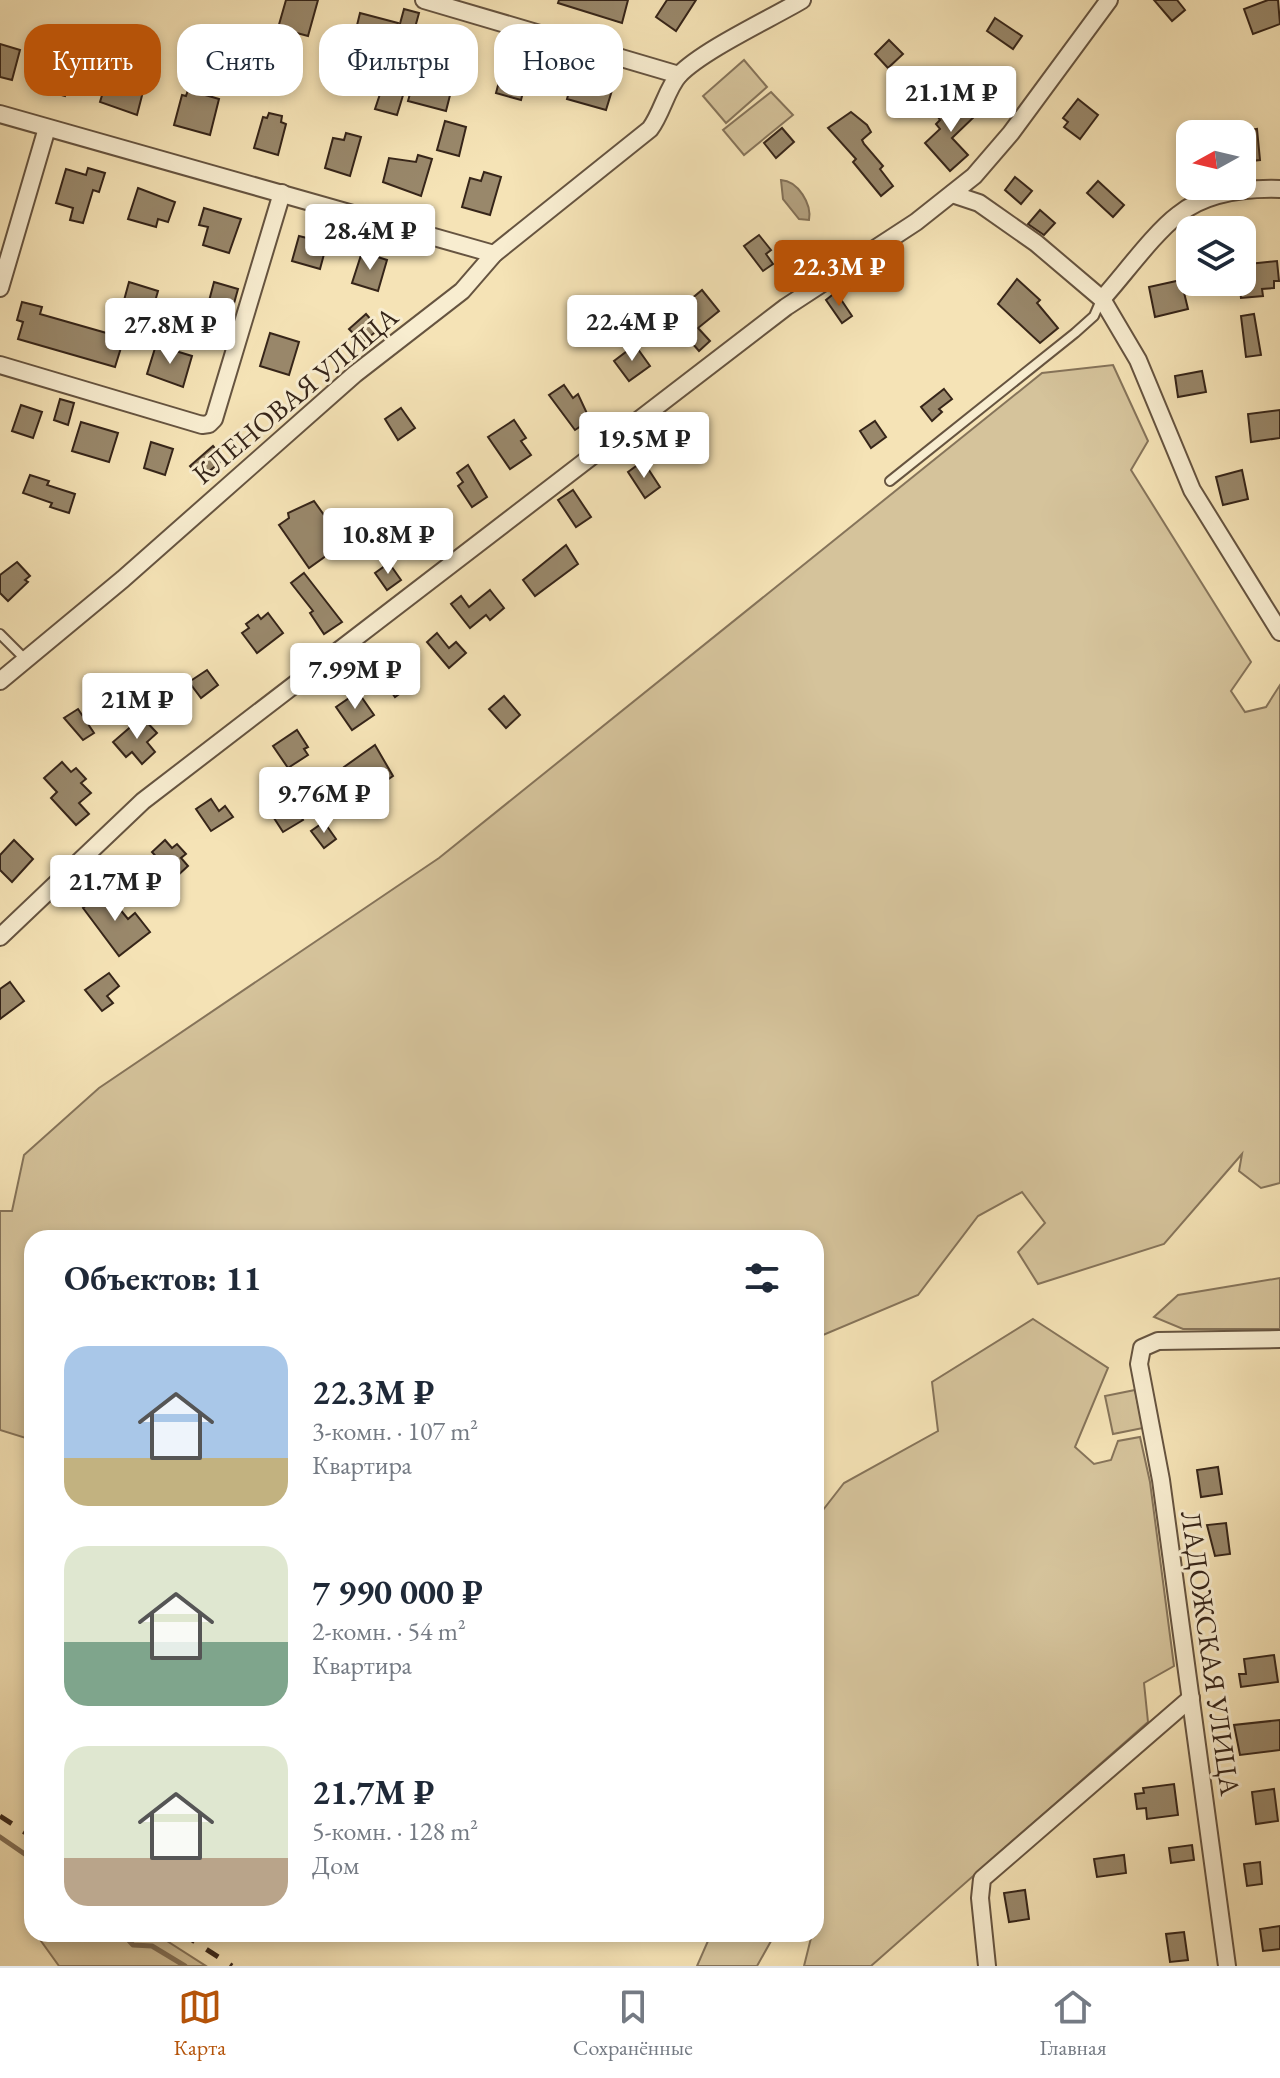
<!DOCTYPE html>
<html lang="ru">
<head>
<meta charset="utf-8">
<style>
	body { margin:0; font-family:"EB Garamond",serif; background:#f6f6f7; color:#1f2937; height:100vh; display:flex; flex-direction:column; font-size:30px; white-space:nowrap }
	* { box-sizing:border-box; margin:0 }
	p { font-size:26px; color:#747a83 }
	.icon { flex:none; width:44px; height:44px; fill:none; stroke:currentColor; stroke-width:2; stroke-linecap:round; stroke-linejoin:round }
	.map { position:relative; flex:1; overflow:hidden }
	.panel { position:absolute; left:24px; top:1230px; width:800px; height:712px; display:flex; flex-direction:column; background:#fff; border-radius:24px; box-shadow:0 4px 12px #0003 }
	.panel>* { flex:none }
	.banner { position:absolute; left:24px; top:24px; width:800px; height:72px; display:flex; gap:16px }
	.needle { width:52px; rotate:262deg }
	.controls { position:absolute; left:1176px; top:120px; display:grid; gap:16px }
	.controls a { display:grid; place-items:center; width:80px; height:80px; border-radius:16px; background:#fff; box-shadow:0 4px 12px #0003; font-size:40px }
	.price { position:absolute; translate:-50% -68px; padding:0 18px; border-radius:8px; background:#fff; color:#222; font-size:26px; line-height:52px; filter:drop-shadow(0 2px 4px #0008) }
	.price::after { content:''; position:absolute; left:50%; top:48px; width:24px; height:18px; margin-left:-12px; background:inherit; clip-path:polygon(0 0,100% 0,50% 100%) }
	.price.current { background:#b45309; color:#fff }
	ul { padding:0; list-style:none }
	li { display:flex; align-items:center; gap:24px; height:200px; padding:0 40px }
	li span { display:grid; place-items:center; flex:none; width:224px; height:160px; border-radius:24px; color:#555 }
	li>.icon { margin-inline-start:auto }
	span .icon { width:96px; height:96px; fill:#fffc; stroke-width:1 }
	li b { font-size:34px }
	h2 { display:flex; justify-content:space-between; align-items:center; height:96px; padding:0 40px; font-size:34px }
	.tag { padding:0 28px; border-radius:24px; background:#fff; box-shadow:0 4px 12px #0003; font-size:28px; line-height:72px }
	.tag.current { background:#b45309; color:#fff }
	.tab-bar { display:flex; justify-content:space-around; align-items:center; height:112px; border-top:2px solid #e0e1e3; background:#fff; font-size:22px; color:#747a83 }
	.tab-bar a { display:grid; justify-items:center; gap:4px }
	.tab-bar .current { color:#b45309 }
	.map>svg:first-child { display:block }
	.green { fill:#d5c39b; stroke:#86745a; stroke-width:2 }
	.water { fill:#b4a281; stroke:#827057; stroke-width:2 }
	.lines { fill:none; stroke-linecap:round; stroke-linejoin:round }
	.stream { stroke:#827057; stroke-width:5 }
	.building { fill:#99886b; stroke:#362519; stroke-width:2 }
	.lane-casing { stroke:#665440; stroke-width:12 }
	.street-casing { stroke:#665440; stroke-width:20 }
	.lane { stroke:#f8edd0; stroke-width:8 }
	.street { stroke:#f8edd0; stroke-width:16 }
	.rail { stroke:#362519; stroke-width:5; stroke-dasharray:14 14; stroke-linecap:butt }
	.labels { text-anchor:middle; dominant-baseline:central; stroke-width:6; stroke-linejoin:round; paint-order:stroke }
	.street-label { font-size:28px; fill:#362519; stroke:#f8edd0 }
</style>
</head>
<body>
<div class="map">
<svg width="1280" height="1966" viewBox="0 0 1280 1966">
	<rect width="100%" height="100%" fill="#f5e3b6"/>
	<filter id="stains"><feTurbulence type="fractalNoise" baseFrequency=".0025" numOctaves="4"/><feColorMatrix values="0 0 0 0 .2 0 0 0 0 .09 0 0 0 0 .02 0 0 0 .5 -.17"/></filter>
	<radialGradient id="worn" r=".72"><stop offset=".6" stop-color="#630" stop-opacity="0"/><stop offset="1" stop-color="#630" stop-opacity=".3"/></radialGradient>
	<!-- green -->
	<g class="green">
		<polygon points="744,60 767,87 726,123 703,96"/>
		<polygon points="771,92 793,115 744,155 723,130"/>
		<polygon points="1113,365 1148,441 1131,470 1251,662 1231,691 1245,712 1266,707 1280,685 1280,1183 1261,1188 1239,1171 1242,1154 1164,1244 1038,1284 1018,1252 1045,1223 1022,1192 978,1216 918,1295 816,1338 816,1238 32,1238 32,1440 0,1430 0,1211 12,1211 24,1155 99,1088 439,858 1042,373"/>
		<polygon points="1280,1278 1280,1329 1183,1329 1154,1317 1178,1295"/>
		<polygon points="1033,1319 1108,1368 1075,1447 1094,1464 1111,1460 1118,1441 1140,1437 1150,1482 1174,1666 1144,1683 1148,1722 871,1966 804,1966 812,1934 816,1934 816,1701 822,1699 816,1684 816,1519 844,1483 938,1431 932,1382"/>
		<polygon points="1135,1390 1143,1428 1113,1434 1105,1396"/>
		<polygon points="36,1934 156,1934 206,1966 59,1966"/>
		<polygon points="711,1934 775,1934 757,1966 697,1966"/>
	</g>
	<!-- water -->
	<path class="water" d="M781,180C798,181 812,204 809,220L799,219L783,199Z"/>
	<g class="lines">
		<!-- stream -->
		<g class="stream">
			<polyline points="0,1837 32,1859"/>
			<polyline points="123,1934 133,1945 152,1946 185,1966"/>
		</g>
	</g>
	<!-- building -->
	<g class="building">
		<polygon points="286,0 318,0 308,36 278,28"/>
		<polygon points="559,0 628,0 622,23 558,3"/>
		<polygon points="667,0 696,0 676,31 656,17"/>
		<polygon points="1154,0 1177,0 1185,10 1172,21"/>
		<polygon points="1268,0 1278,0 1280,24 1253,34 1244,9"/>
		<polygon points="404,9 419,13 413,35 398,31"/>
		<polygon points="360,13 398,23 390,56 381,54 379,61 350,54"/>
		<polygon points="995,18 1022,36 1013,49 987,31"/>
		<polygon points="433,32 464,40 446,111 408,101 414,79 420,81"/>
		<polygon points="889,40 903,54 888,68 875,54"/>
		<polygon points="0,44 20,50 12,80 0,77"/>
		<polygon points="507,51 532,58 521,100 496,93"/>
		<polygon points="49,52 69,58 68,62 74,64 65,96 36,88"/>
		<polygon points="575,71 613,87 606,110 567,99"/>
		<polygon points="123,74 146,80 137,115 100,102 108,76 121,79"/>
		<polygon points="383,85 404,92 397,115 375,109"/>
		<polygon points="188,90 219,99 210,135 174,125 182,95 186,96"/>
		<polygon points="960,97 977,114 952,138 968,155 950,171 925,143 940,129 936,124 940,120 938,117"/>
		<polygon points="1078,99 1098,115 1080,139 1064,127 1068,122 1063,118"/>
		<polygon points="851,112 867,125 871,132 862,140 864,144 883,166 880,169 893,186 881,196 853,162 856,159 828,128"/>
		<polygon points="269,113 282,116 281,122 286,124 278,155 254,148 263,117 267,118"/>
		<polygon points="445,121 466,127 459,156 437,150"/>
		<polygon points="782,128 794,142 776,158 764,143"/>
		<polygon points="1257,129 1260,160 1242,162 1242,131"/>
		<polygon points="346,133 361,137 350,176 325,168 333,138 344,140"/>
		<polygon points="418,155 432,159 421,196 383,182 389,158 416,162"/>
		<polygon points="88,168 105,173 99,192 93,190 83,223 70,220 73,208 56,203 66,169 86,175"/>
		<polygon points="484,172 501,177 490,215 462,207 470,178 481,181"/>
		<polygon points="1015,177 1032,191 1021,204 1005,190"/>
		<polygon points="1098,181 1124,205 1113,217 1087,193"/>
		<polygon points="138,188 175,202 168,222 158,219 156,227 128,219"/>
		<polygon points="204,208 241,219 229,253 203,245 208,227 199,225"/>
		<polygon points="1040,210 1055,223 1044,235 1028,224"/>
		<polygon points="759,235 771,250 766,254 773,264 763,271 744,246"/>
		<polygon points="299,236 327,243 320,269 292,261"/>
		<polygon points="362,252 387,260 378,291 352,283"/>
		<polygon points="1277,261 1279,281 1274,281 1274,288 1262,289 1263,296 1241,298 1239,282 1242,282 1242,275 1245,274 1245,269 1249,268 1249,264"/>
		<polygon points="1017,279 1040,300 1037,303 1058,328 1040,343 998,304"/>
		<polygon points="1181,280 1188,309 1155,317 1149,287"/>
		<polygon points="129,282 158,291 152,312 123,304"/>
		<polygon points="214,282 238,289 233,307 209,301"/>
		<polygon points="702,290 719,311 698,328 710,341 699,351 674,322 671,325 659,310 677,297 684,305"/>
		<polygon points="836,292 852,316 842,323 826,300"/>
		<polygon points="22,302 42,307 40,314 124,338 115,367 18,339 23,322 17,320"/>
		<polygon points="366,314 379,329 362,343 349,329"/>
		<polygon points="1254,314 1261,355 1246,357 1241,316"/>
		<polygon points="270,333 299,342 289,375 260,366"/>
		<polygon points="156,345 192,356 183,387 147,374"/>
		<polygon points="635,345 650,366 629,381 614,361"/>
		<polygon points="1202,371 1206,392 1178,397 1175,376"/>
		<polygon points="564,385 573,398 578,394 590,420 575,430 549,395"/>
		<polygon points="944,389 952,399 939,409 942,412 932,421 921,407"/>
		<polygon points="60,399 74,403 68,425 54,420"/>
		<polygon points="21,405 42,412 33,438 12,431"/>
		<polygon points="401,408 415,428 398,440 385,419"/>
		<polygon points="1280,410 1280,438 1251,442 1248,414"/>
		<polygon points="514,420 526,438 521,441 531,455 510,469 488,437"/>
		<polygon points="875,421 886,437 871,448 860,431"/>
		<polygon points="81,422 118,433 109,462 72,451"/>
		<polygon points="151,442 173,449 165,475 144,468"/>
		<polygon points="213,446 224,459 201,478 190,466"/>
		<polygon points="643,461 660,487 645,498 628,472"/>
		<polygon points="468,465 487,497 472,507 458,486 463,482 457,473"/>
		<polygon points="1242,470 1248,499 1223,505 1216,477"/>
		<polygon points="30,475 49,481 47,485 75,494 69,513 50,507 52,503 23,493"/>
		<polygon points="573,490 591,517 576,527 558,500"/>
		<polygon points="314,501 344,543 309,568 279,525 289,518 288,513"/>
		<polygon points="396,517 414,545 394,557 376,529"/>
		<polygon points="566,545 578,564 535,596 523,580"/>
		<polygon points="17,562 30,576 25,580 28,582 8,601 0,593 0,575"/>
		<polygon points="389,563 401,580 387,590 375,573"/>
		<polygon points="304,573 342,622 324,634 310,613 313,611 291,583"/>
		<polygon points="490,590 504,608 490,620 486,615 470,628 451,604 461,596 469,607"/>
		<polygon points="268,613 283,633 257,653 242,633 249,628 246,624 258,615 261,619"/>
		<polygon points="437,633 449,648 456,642 466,653 449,668 427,642"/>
		<polygon points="398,658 416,682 395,697 378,673"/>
		<polygon points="207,670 218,685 201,698 189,682"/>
		<polygon points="358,692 374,715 352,730 336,707"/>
		<polygon points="504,696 520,715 506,728 489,709"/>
		<polygon points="78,709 94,733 83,740 64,718"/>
		<polygon points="142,717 157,733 147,742 155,752 142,764 132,752 126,757 113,742"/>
		<polygon points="297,730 308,747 304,749 308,755 288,768 273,746"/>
		<polygon points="375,745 393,776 355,802 352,797 348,800 339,785 342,783 340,779 348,773 344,767"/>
		<polygon points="62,762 71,772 76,768 86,779 81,783 91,793 79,803 89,814 76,825 51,798 57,792 44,778"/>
		<polygon points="296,776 306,792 292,802 303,820 283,832 261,798"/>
		<polygon points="211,799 219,811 225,806 233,817 211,831 196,809"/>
		<polygon points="324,822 336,839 324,848 311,831"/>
		<polygon points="14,840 33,859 12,882 0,870 0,855"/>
		<polygon points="165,840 172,848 177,844 186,854 181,858 188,866 175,878 152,852"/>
		<polygon points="110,859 121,873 102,888 91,873"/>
		<polygon points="104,890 128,919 135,913 150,932 119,956 83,908"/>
		<polygon points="109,973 119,986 107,996 113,1003 102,1011 85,990"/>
		<polygon points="10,982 24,1001 0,1019 0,989"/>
		<polygon points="1218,1467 1222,1494 1201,1497 1197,1470"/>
		<polygon points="1226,1523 1230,1554 1215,1556 1207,1525"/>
		<polygon points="1274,1655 1278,1682 1241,1687 1239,1674 1246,1674 1244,1659"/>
		<polygon points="1280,1720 1280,1750 1240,1755 1234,1725"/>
		<polygon points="1174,1784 1178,1815 1147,1819 1146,1808 1137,1809 1135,1794 1144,1793 1143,1788"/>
		<polygon points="1274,1789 1278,1821 1256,1824 1252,1792"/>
		<polygon points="1192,1845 1194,1860 1171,1863 1169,1848"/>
		<polygon points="1124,1855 1126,1873 1097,1877 1094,1859"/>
		<polygon points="1260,1862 1262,1884 1247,1886 1244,1864"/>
		<polygon points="1025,1890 1029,1919 1009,1922 1004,1893"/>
		<polygon points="1280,1926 1280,1949 1263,1951 1260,1929"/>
		<polygon points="1184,1932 1188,1960 1170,1962 1166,1934"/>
	</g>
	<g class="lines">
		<defs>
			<g id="lane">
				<polyline points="890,481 1075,333 1094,316 1101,300"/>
				<polyline points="0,634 25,659"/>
			</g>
			<g id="street">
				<polyline points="424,0 679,75"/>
				<polyline points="0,114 494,254"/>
				<polyline points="952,194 979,203 1036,243 1102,299 1138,360 1192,490 1280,632"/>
				<polyline points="0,288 47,128"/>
				<path d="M1102,299C1123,276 1154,233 1178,215C1205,193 1246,188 1280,189"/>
				<polyline points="0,365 202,425 209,424 214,419 282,193"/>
				<path d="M0,681L123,579L355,374L462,291L494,254L650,129C662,113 667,88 679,75C703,50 770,19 802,0"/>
				<polyline points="0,937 143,801 786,307 916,222 974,176 1011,133 1109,0"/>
				<polyline points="987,1966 980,1898 982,1879 1191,1698"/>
				<polyline points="1227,1966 1161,1480 1139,1364 1142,1348 1158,1341 1280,1339"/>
			</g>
		</defs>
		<!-- lane casing -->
		<use href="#lane" class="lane-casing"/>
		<!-- street casing -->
		<use href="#street" class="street-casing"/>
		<!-- lane -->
		<use href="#lane" class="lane"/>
		<!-- street -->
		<use href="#street" class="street"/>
		<!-- rail -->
		<g class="rail">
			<polyline points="0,1816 32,1837"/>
			<polyline points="183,1934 232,1966"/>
		</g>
	</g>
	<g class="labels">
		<!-- street labels -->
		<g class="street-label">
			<text transform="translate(295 395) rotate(-40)">КЛЕНОВАЯ УЛИЦА</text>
			<text transform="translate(1211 1653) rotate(82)">ЛАДОЖСКАЯ УЛИЦА</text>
		</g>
	</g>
	<rect width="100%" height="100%" filter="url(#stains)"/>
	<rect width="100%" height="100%" fill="url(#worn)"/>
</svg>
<div class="controls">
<a><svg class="needle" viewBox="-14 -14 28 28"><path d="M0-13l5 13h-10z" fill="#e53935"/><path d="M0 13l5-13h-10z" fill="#747a83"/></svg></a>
<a><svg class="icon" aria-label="layers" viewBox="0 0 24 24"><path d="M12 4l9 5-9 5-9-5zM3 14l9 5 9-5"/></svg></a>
</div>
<b class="price" style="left:951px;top:134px">21.1M ₽</b>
<b class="price" style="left:370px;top:272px">28.4M ₽</b>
<b class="price current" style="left:839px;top:308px">22.3M ₽</b>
<b class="price" style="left:632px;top:363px">22.4M ₽</b>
<b class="price" style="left:170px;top:366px">27.8M ₽</b>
<b class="price" style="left:644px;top:480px">19.5M ₽</b>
<b class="price" style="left:388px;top:576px">10.8M ₽</b>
<b class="price" style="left:355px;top:711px">7.99M ₽</b>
<b class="price" style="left:137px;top:741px">21M ₽</b>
<b class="price" style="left:324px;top:835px">9.76M ₽</b>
<b class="price" style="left:115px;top:923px">21.7M ₽</b>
<div class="banner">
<a class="tag current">Купить</a>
<a class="tag">Снять</a>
<a class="tag">Фильтры</a>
<a class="tag">Новое</a>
</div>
<section class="panel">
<h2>Объектов: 11<svg class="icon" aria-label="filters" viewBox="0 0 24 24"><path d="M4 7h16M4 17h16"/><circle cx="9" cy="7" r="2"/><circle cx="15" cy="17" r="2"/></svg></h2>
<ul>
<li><span style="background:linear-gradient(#a9c7e8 70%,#c2b280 0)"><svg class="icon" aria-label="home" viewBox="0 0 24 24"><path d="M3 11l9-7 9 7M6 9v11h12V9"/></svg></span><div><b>22.3M ₽</b><p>3-комн. · 107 m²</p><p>Квартира</p></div></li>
<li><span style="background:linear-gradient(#dfe7d0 60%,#7fa58c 0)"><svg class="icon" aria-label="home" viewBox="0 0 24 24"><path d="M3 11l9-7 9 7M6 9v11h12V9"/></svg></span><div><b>7 990 000 ₽</b><p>2-комн. · 54 m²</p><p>Квартира</p></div></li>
<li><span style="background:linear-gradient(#dfe7d0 70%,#b9a48a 0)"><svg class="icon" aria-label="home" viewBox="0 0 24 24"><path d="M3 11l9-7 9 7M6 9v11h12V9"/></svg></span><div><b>21.7M ₽</b><p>5-комн. · 128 m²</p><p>Дом</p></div></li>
</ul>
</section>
</div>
<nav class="tab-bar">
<a class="current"><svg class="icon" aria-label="map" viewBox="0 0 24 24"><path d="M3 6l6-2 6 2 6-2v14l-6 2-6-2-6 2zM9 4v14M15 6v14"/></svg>Карта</a>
<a><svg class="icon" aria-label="saved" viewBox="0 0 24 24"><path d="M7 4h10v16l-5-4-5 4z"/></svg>Сохранённые</a>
<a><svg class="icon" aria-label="home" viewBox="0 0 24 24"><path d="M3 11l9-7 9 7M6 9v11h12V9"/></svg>Главная</a>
</nav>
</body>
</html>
